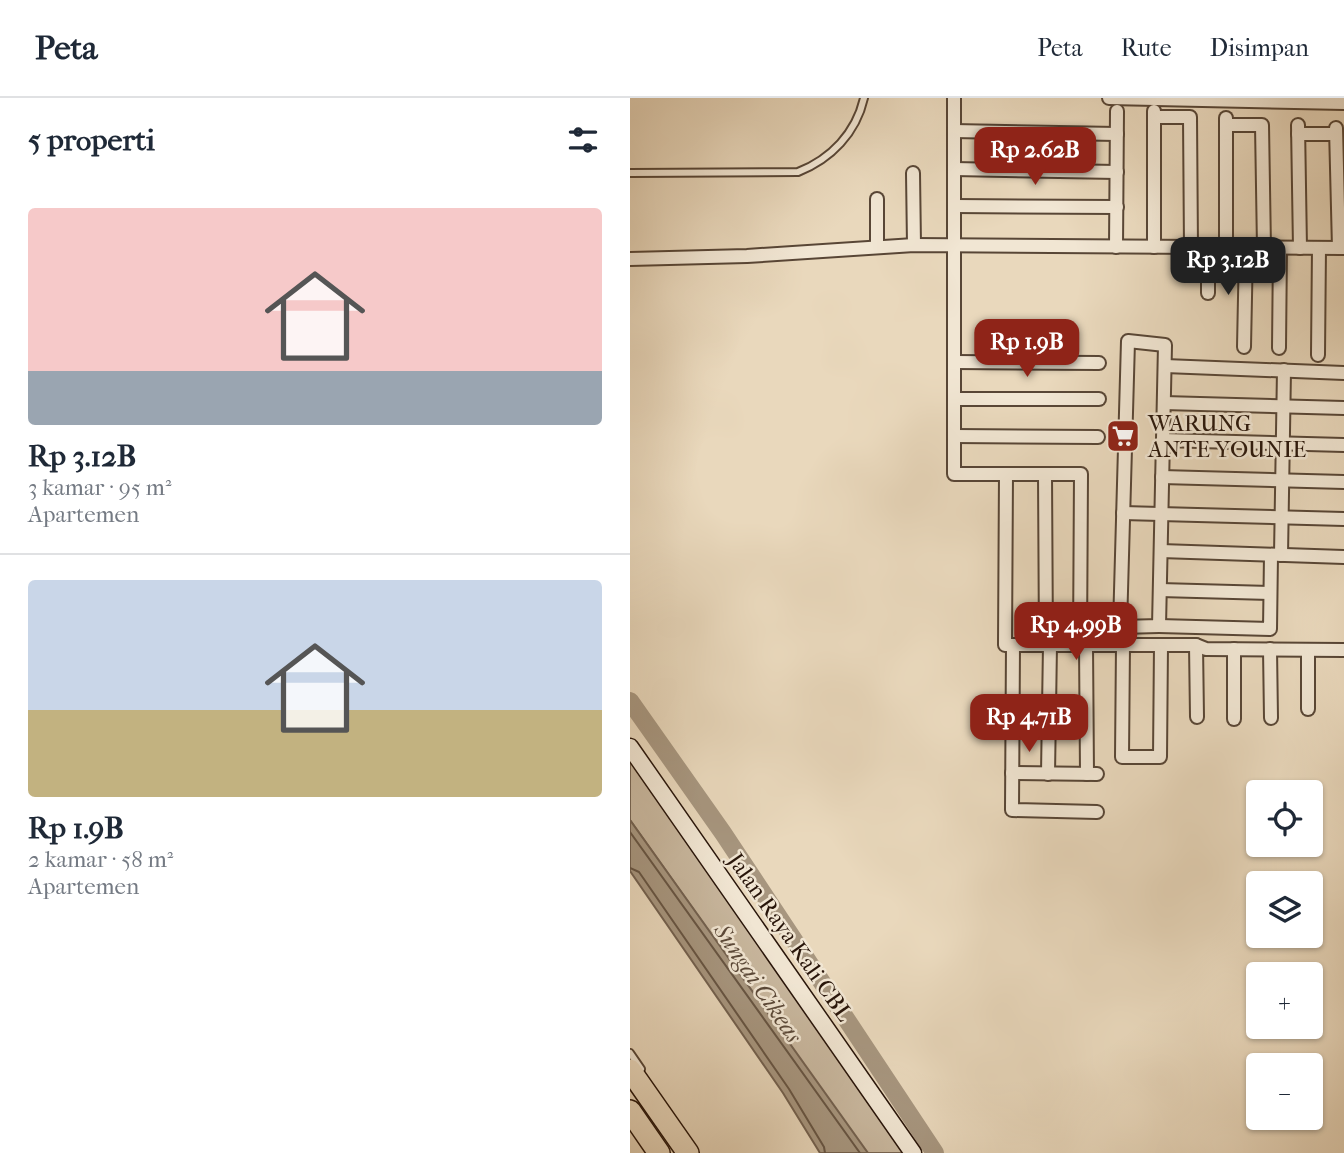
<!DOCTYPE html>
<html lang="id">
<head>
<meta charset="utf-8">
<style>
	body { margin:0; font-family:"IM FELL French Canon",serif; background:#f2f2f3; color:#1f2937; height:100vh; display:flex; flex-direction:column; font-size:26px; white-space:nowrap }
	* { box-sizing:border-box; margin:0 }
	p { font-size:23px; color:#747a83 }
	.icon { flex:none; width:38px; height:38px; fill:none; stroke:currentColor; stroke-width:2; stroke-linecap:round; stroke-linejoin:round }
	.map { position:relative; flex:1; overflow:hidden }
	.side { display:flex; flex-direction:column; background:#fff; width:630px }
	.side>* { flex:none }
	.fabs { position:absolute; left:616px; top:682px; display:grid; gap:14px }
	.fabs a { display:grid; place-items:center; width:77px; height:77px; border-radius:7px; background:#fff; box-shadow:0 2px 5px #0004; font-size:35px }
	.price { position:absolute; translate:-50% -60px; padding:0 16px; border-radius:14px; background:#8f2418; color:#fff; font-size:23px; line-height:46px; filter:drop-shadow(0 2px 4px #0008) }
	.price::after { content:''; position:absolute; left:50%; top:42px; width:21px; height:16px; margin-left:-10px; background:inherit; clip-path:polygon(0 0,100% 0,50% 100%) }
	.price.active { background:#222; color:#fff }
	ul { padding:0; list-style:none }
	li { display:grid; align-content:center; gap:14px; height:371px; padding:0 28px }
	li+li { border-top:2px solid #e0e1e3 }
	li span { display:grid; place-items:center; height:217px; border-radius:7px; color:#555 }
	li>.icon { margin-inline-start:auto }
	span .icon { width:126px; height:126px; fill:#fffc; stroke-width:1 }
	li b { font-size:30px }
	h2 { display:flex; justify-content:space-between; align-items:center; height:84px; padding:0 28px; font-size:30px }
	header { display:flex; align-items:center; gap:42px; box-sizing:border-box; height:98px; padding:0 35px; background:#fff; border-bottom:2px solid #e0e1e3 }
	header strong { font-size:33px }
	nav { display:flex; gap:38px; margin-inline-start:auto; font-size:24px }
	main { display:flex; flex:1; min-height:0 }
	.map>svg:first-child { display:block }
	.green { fill:#c8b79e; stroke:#786654; stroke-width:2 }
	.water { fill:#a7967f; stroke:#746250; stroke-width:2 }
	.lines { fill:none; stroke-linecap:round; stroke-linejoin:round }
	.shore { stroke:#685644; stroke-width:2 }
	.river { stroke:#a7967f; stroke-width:18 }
	.service-casing { stroke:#584636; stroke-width:10 }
	.minor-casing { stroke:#584636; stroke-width:16 }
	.secondary-casing { stroke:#28150a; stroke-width:19 }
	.motorway-casing { stroke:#28150a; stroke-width:24 }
	.service { stroke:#f1e6d3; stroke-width:6 }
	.minor { stroke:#f1e6d3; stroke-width:12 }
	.secondary { stroke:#f1e6d3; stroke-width:16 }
	.motorway { stroke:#e9d8bc; stroke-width:21 }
	.labels { text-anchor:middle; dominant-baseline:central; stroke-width:5; stroke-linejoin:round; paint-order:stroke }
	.poi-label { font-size:23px; fill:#28150a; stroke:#f1e6d3; text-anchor:start }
	.street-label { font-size:23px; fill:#28150a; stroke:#f1e6d3 }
	.water-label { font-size:24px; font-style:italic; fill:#5b4939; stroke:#f1e6d3 }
</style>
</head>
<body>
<header>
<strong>Peta</strong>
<nav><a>Peta</a><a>Rute</a><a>Disimpan</a></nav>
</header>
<main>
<section class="side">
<h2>5 properti<svg class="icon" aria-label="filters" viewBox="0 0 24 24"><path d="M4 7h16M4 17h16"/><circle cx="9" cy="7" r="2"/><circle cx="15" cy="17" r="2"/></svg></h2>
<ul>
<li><span style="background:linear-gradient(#f6c9c9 75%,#9aa5b1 0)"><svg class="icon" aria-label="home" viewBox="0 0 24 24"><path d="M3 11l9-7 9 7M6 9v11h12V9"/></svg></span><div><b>Rp 3.12B</b><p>3 kamar · 95 m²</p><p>Apartemen</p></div></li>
<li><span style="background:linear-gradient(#c9d6e8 60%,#c2b280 0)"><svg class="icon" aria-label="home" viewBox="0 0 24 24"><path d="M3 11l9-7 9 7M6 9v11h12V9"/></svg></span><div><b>Rp 1.9B</b><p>2 kamar · 58 m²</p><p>Apartemen</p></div></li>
</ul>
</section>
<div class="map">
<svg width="714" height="1055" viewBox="0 0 714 1055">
	<rect width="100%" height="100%" fill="#e9d8bc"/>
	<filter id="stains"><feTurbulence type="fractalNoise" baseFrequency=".00286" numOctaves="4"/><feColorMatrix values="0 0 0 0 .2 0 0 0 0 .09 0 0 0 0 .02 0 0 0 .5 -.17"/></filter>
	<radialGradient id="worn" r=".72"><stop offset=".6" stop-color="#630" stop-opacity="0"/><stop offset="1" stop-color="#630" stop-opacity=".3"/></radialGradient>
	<!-- green -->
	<polygon class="green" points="0,649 283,1055 236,1055 0,722"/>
	<!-- water -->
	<polygon class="water" points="0,722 238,1055 190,1055 153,995 0,773"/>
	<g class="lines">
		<!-- shore -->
		<g class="shore">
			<polyline points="0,734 230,1055"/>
			<polyline points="0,770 9,774 159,991 194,1049 195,1055"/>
		</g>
		<!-- river -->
		<polyline class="river" points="0,603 93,735 305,1055"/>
		<defs>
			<g id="service">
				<path d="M0,75L168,74C201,61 226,35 234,0"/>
				<polyline points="0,955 11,971"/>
			</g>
			<g id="minor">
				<polyline points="324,0 324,376 451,376 450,547"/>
				<polyline points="479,0 714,5"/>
				<polyline points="524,19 560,19 561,150"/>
				<polyline points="596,20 596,150"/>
				<polyline points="596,27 632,27 634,150"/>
				<polyline points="668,27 670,150"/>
				<polyline points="706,30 709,150"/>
				<polyline points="324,33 487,36"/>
				<polyline points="668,36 706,36"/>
				<polyline points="324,71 487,74"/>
				<polyline points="283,75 284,147"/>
				<polyline points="325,108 487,109"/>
				<polyline points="247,149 247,101"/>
				<polyline points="486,149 487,13"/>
				<polyline points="524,149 524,13"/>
				<polyline points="578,150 578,195"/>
				<polyline points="0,161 117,158 284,147 714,150"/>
				<polygon points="498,243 535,247 529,528 490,529"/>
				<polyline points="614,249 616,150"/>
				<polyline points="649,250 650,150"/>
				<polyline points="688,257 689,150"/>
				<polyline points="325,264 469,265"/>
				<polyline points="535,268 714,275"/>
				<polyline points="325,301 469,301"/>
				<polyline points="534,305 714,310"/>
				<polyline points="324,338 468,339"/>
				<polyline points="533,342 714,347"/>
				<polyline points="376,376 375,547 566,547 576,551 714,552"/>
				<polyline points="415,376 416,547"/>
				<polyline points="532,379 714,384"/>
				<polyline points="493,415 714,421"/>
				<polyline points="531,453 714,459"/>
				<polyline points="651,457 654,272"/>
				<polyline points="530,492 640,495"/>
				<polyline points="529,528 640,531 641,457"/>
				<polyline points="383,547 382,712 467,714"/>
				<polyline points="456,547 457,676"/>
				<polyline points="493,547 492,659 530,659 531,547"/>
				<polyline points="566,547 567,619"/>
				<polyline points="640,551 641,620"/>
				<polyline points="678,552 678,611"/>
				<polyline points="604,621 604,551"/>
				<polyline points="382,675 467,676"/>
				<polyline points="418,676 420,547"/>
			</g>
			<polyline id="secondary" points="0,649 283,1055"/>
			<g id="motorway">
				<polyline points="0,972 58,1055"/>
				<polyline points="0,1013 29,1055"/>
			</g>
		</defs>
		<!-- service casing -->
		<use href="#service" class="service-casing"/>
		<!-- minor casing -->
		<use href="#minor" class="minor-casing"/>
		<!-- secondary casing -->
		<use href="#secondary" class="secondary-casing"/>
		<!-- motorway casing -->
		<use href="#motorway" class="motorway-casing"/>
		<!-- service -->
		<use href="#service" class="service"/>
		<!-- minor -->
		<use href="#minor" class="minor"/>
		<!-- secondary -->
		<use href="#secondary" class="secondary"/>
		<!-- motorway -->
		<use href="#motorway" class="motorway"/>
	</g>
	<!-- icons -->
	<defs>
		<symbol id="supermarket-square" viewBox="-11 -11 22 22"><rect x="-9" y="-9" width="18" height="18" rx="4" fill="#8f2418" stroke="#f1e6d3"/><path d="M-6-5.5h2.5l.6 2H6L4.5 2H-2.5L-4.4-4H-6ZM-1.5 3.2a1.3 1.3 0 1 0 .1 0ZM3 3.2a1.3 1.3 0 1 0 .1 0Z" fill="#fff"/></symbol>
	</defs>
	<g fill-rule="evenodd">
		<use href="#supermarket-square" x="474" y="319" width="38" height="38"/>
	</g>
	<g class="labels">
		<!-- poi labels -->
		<g class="poi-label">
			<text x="518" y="325">WARUNG<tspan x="518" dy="26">ANTE YOUNIE</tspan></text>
		</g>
		<!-- street labels -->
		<g class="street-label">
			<text transform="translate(160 839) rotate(55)">Jalan Raya Kali CBL</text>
		</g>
		<!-- water labels -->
		<g class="water-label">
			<text transform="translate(128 885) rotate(56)">Sungai Cikeas</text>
		</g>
	</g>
	<rect width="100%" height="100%" filter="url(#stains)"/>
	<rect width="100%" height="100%" fill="url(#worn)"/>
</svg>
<div class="fabs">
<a><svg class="icon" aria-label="locate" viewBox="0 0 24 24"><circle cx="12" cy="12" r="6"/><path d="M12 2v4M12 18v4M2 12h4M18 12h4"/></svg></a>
<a><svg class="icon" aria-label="layers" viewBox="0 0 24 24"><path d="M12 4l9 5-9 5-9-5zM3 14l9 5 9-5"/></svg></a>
<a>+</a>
<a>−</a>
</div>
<b class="price" style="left:405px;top:89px">Rp 2.62B</b>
<b class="price active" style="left:598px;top:199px">Rp 3.12B</b>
<b class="price" style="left:397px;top:281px">Rp 1.9B</b>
<b class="price" style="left:446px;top:564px">Rp 4.99B</b>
<b class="price" style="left:399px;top:656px">Rp 4.71B</b>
</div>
</main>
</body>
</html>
